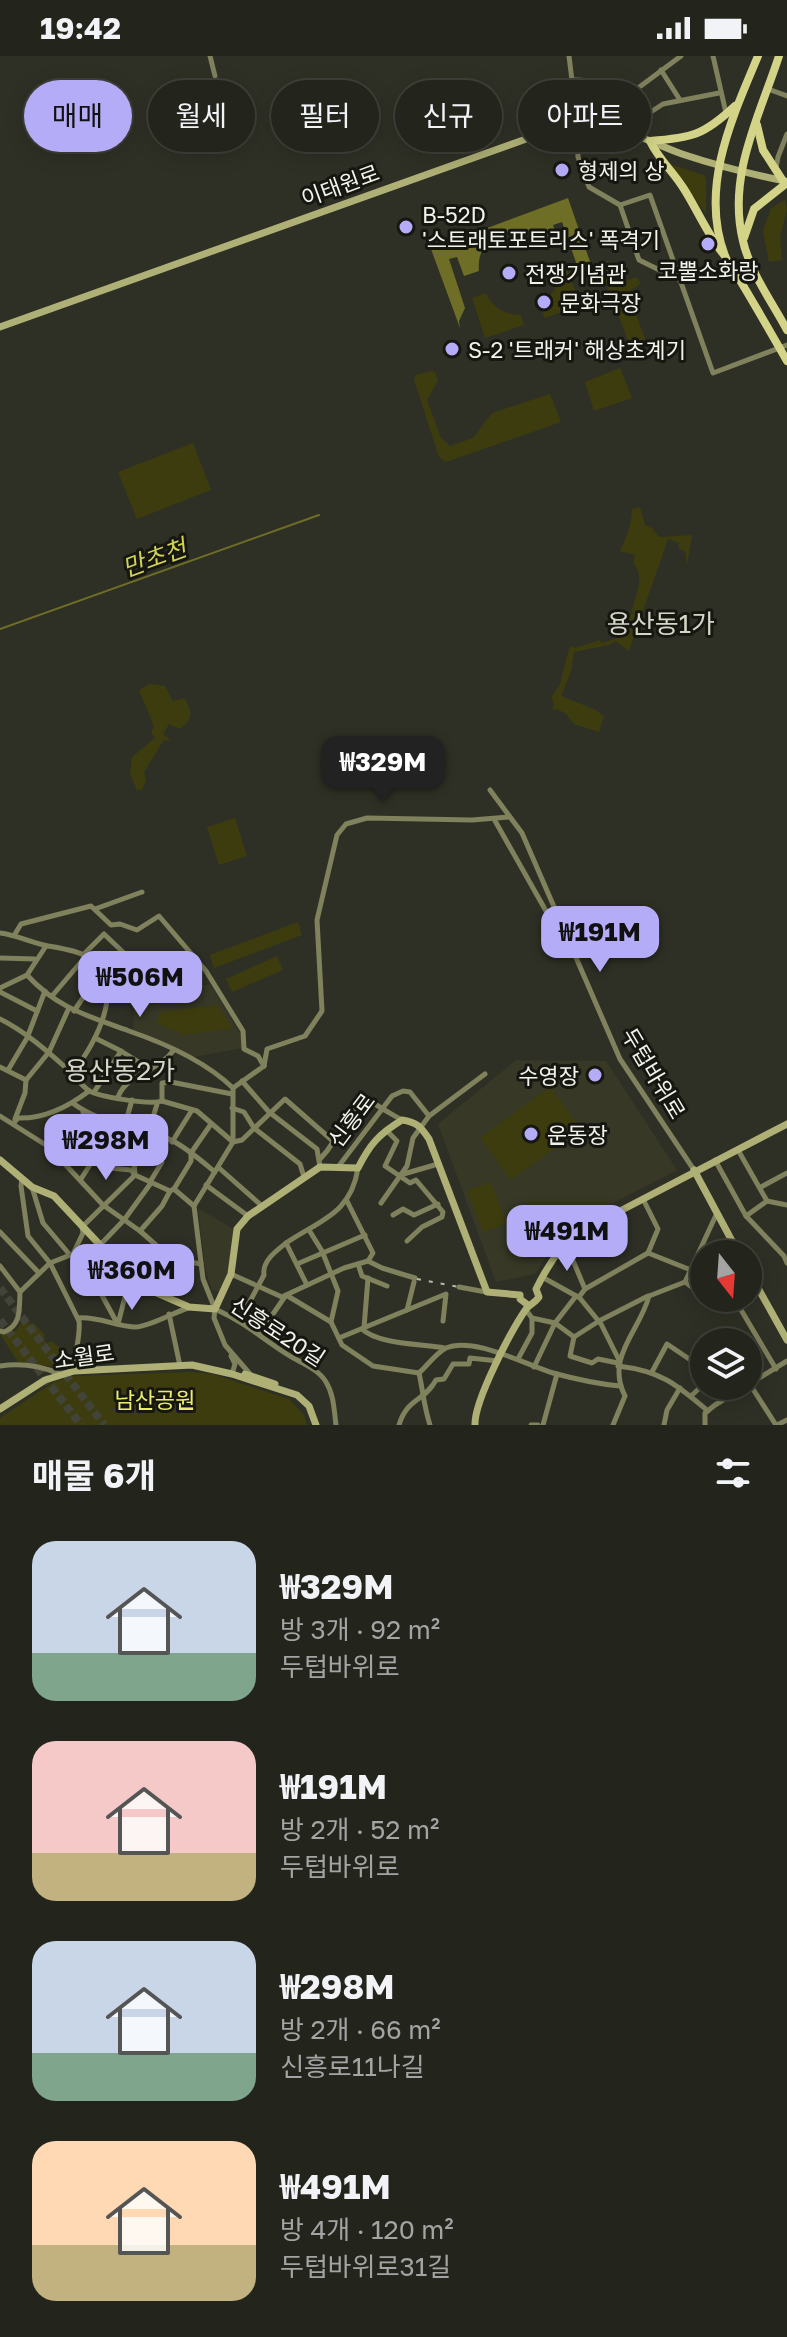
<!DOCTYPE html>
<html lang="ko">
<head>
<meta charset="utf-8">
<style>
	body { margin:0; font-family:"Golos Text","Noto Sans KR",sans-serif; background:#2b2c25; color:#f1f3f6; height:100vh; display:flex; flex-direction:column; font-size:30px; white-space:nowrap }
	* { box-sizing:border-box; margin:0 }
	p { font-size:26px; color:#a3a4a3 }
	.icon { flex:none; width:44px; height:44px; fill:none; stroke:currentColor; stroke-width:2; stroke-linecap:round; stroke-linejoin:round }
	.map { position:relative; height:1369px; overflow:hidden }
	.drawer { display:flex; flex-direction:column; background:#23241c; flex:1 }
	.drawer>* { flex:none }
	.guide { position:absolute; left:24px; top:24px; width:740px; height:72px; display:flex; gap:16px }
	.needle { width:52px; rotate:163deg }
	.tools { position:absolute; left:690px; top:1184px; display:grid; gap:16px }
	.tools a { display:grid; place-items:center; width:72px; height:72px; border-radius:50%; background:#23241c; box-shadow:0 4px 20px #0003,0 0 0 2px #40413b; font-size:40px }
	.price { position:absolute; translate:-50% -68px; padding:0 18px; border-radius:16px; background:#b5acf8; color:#111; font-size:26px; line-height:52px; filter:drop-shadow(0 2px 4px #0008) }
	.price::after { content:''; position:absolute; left:50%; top:48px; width:24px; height:18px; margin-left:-12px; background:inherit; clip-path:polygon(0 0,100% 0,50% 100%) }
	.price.current { background:#222; color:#fff }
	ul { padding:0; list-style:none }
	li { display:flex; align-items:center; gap:24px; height:200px; padding:0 32px }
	li span { display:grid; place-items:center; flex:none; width:224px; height:160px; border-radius:24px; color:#555 }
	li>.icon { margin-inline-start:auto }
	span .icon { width:96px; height:96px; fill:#fffc; stroke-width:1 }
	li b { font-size:34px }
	h2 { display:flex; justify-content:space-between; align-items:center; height:96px; padding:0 32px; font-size:34px }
	.chip { padding:0 28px; border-radius:36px; background:#23241c; box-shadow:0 4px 20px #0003,0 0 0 2px #40413b; font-size:28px; line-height:72px }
	.chip.current { background:#b5acf8; color:#111 }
	.status { display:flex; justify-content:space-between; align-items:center; height:56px; padding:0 40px; background:#23241c; direction:ltr }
	.status svg { height:22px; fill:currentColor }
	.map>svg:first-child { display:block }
	.built { fill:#383827 }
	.green { fill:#3d3c0f }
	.water { fill:#6e6e27 }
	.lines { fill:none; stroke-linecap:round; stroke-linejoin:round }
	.stream { stroke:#6e6e27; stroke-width:2 }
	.primary-tunnel { stroke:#434439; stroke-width:8; stroke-dasharray:8 4; stroke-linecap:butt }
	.street { stroke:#80815d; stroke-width:5 }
	.secondary { stroke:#afb075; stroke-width:7 }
	.primary { stroke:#d3d487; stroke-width:8 }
	.rail { stroke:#b5b6ad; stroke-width:2; stroke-dasharray:4 8; stroke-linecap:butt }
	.poi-dot { fill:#b5acf8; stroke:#171712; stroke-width:3 }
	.labels { text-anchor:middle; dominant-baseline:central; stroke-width:6; stroke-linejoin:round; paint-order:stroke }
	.poi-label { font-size:22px; fill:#f3f3ec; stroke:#171712; text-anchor:start }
	.street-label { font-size:22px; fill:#f3f3ec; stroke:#171712 }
	.park-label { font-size:22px; fill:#ebec70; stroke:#171712 }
	.water-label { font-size:24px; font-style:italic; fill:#d2d355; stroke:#171712 }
	.quarter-label { font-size:26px; fill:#d5d6c7; stroke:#171712 }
</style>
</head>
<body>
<div class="status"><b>19:42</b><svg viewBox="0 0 49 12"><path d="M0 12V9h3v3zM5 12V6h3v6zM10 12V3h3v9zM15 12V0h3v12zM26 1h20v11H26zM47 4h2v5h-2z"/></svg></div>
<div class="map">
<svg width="787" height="1369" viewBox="0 0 787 1369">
	<rect width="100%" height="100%" fill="#2f3025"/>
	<!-- built -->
	<g class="built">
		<polygon points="210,928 241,979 243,992 193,1001 133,974 134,950 148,930 158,935 163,930 175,935"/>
		<polygon points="516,1004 606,1005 677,1114 565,1172 535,1218 496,1226 438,1068"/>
		<polygon points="198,1152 235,1174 232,1208 221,1236 212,1234 205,1212"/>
	</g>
	<!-- green -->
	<g class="green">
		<path d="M584,27C604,32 618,43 630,59L625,67L607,58L587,54L583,49Z"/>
		<polygon points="669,108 704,119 706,123 706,158"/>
		<polygon points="785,144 787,154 780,180 782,204 769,206 763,175 771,152"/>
		<polygon points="607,205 614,206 623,226 637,221 641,228 628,236 646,286 635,293 630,290 600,210"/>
		<polygon points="566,209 580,249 545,262 541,252 555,233 554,213"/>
		<path d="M486,237C493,252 505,259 521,259L524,269L485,282L472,242Z"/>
		<polygon points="620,312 632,342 594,355 585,326"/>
		<polygon points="431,315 435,316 438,324 427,344 441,382 450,390 473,382 492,357 550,338 561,366 446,406 439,401 414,324 415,319"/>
		<polygon points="193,387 211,434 137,463 118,416"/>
		<path d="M640,451L645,469L652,472L659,481L692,479L687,509L685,495L679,493V487L668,483L629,595L616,585L609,589L574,596L571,615L561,640L594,653L604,660L599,676L574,668L566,658L557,653L552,654L554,647L551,642L560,628L569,593L573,590L575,592L600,584L601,587L615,583L626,576L629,563L624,559H631C633,542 647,523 633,507L635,499L620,495C626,483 632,467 632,453Z"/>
		<path d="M149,628L165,630L173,645L184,642C193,655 193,664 180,673L169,668L163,678L171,684L163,685L144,716L146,725L141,735L138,732V737L130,718L132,701L155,682L151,676L154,670L139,634Z"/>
		<polygon points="235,762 247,800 219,809 207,771"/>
		<polygon points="298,866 302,879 214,912 210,899"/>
		<polygon points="277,900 283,914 232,936 226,923"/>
		<polygon points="217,949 233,972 185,979 156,967 161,956"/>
		<polygon points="550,1031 581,1073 511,1124 480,1082"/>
		<polygon points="491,1126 506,1167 483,1176 467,1135"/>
		<path d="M23,1262L30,1268L34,1267L45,1279L44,1284L47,1288L51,1285L70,1300V1309L59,1311L18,1306L0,1278C14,1279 19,1274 23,1262Z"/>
		<polygon points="190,1316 212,1318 289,1343 304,1359 307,1369 0,1369 0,1362 54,1326 74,1320"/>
	</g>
	<!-- water -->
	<path class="water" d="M568,142L596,223L591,217L579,215L562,166L553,169L559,186L545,190C521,163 475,175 479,215L464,220L457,201L449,203L465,252L459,265L460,272L431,193Z"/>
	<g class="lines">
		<!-- stream -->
		<polyline class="stream" points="0,573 319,459"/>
		<!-- primary-tunnel -->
		<g class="primary-tunnel">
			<polyline points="0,1232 104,1369"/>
			<polyline points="0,1264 81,1369"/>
		</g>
		<!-- street -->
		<g class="street">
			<polyline points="210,0 215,20"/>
			<polyline points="569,0 577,66 578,101 589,131 620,149"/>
			<polyline points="713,0 726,57"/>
			<polyline points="661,14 680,44"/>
			<path d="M572,24C607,22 634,50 641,82"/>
			<polyline points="768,33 787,40"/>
			<polyline points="622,44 681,0"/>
			<polyline points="637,65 663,48 719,37"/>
			<polyline points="776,112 778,101 787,78"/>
			<path d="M680,224L639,204L620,149L650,139C671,198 692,257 713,317L787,289"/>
			<polyline points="490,734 522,777 620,1003 694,1114"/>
			<polyline points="494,763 546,855 559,867"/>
			<polyline points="95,853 142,836"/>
			<path d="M0,877C17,879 31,887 48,890C60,892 80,895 89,902C129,930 94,989 72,1018"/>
			<polyline points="15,878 21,868 91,850 111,869 120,868 137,874 159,860 206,915 243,975 244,993 258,1000 264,1010"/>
			<polyline points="83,899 104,878 148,920"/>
			<polyline points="0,902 35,903"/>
			<polyline points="111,913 125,918 141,915"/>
			<path d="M27,919C58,953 89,960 129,975C164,987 206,1006 233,1032"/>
			<polyline points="0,932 27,919 46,890"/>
			<polyline points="0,936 37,955"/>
			<polyline points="52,940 86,900"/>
			<polyline points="74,955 99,918 114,912 127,900"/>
			<path d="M0,963C24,975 45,993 65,1011C73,1018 80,1028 88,1034C97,1041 151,1049 162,1045L197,1055L233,1086L242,1084L285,1043L334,1086"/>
			<polyline points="95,982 121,995"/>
			<polyline points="264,1010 267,993 305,980 322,955 317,864 337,779 346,768 367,762 472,764 509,761"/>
			<polyline points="0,1011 26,1024"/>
			<polyline points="8,1014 27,982 45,935"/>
			<polyline points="26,1024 49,996 68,954"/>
			<polyline points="242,1025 269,1056 317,1093 320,1111"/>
			<polyline points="94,1036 121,995 150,1013"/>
			<path d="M118,1041C128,1016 158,1016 173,995"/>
			<polyline points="162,1045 162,1027 171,1026 232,1038"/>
			<path d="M74,1048C92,1062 117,1065 132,1081L137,1076C167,1074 193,1098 215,1116"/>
			<polyline points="232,1052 244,1056 254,1072 300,1108 304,1121"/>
			<polyline points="83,1056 93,1104 110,1112 131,1114 135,1119 170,1135 174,1133 194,1150"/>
			<polyline points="0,1060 49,1091 103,1149 140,1175 172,1203 201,1208"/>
			<polyline points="15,1063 25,1037 26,1024"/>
			<path d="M13,1068L18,1062C44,1063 68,1051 89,1035"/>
			<polyline points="124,1072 132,1044"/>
			<polyline points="149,1075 157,1048"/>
			<polyline points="387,1075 397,1085 385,1110 410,1127 416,1124 443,1156 442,1161 422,1171 407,1185"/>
			<polyline points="172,1086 192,1054"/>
			<polyline points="738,1094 767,1145"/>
			<path d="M320,1103L327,1095L364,1040C376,1050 388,1056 402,1064"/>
			<polyline points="715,1104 746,1160 784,1200 787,1207"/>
			<polyline points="338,1111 392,1040 403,1035 410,1036 429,1060"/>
			<polyline points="219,1112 262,1150"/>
			<polyline points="400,1119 438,1108"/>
			<path d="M22,1123L21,1130L28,1180L50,1207L79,1265C81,1279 74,1299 74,1315"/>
			<polyline points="81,1123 93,1104"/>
			<polyline points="150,1126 162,1106 153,1100 163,1080"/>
			<polyline points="206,1129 248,1160"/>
			<polyline points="32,1131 43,1167 70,1199"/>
			<polyline points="761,1131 787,1117"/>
			<polyline points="174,1133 191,1105 191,1097 211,1068"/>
			<polyline points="347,1145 373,1197 368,1205"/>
			<polyline points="381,1147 407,1110 413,1082 429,1060 485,1018"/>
			<polyline points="393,1159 403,1153 414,1159 438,1148"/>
			<polyline points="746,1160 767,1145 787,1149"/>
			<polyline points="309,1174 322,1195 338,1235 331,1266"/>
			<polyline points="140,1175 162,1150 170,1135"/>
			<polyline points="0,1176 39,1217"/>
			<polyline points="566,1188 585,1233 579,1241 601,1268 619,1304"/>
			<polyline points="100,1189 124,1164 151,1127"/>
			<polyline points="648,1197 691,1214"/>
			<polyline points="73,1198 98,1232 117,1267"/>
			<polyline points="297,1208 365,1179"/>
			<polyline points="358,1208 362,1220 387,1230"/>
			<polyline points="0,1210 20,1236"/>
			<path d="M231,1218L282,1241L286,1239L331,1266L342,1289L373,1310L419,1317C427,1310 436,1297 446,1292C473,1280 526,1309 553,1317C575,1323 597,1328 620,1330"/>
			<polyline points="542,1221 578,1241"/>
			<polyline points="685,1226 696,1234 704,1235"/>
			<path d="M307,1229L286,1187C320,1164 351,1158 358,1112"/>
			<polyline points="459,1231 486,1236"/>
			<polyline points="585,1233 648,1197 658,1173 643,1143"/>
			<polyline points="154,1236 176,1204"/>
			<polyline points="734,1242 776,1313"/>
			<path d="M215,1253C244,1266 259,1280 285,1297C298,1306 318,1312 326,1326C334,1339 334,1354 336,1369"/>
			<polyline points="407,1254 414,1226"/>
			<polyline points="526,1254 532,1262 555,1267 574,1281 570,1300 592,1307 598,1303 618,1307"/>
			<polyline points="169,1258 180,1310"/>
			<polyline points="256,1258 296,1283"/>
			<path d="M78,1262C97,1260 115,1270 134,1271C146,1272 175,1256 188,1252"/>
			<path d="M240,1264L264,1219C262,1205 276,1195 286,1187"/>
			<polyline points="118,1268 129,1225 161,1193"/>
			<polyline points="364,1272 368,1222"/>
			<path d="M362,1273C377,1288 422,1288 444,1292"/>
			<path d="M0,1275L4,1276C22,1269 19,1252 20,1236L50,1207L73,1198L83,1177L82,1171L135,1119L132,1081"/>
			<polyline points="260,1277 286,1239 344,1212 368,1205 382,1212 415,1222"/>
			<polyline points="574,1281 599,1265 648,1240"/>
			<polyline points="339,1282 446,1238 443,1265"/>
			<polyline points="231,1300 235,1308 232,1318"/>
			<polyline points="518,1303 532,1277 532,1262"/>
			<path d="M0,1310C20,1307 41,1310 60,1318"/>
			<path d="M618,1310C661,1315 676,1328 708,1355"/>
			<polyline points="534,1311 555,1267 576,1240"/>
			<polyline points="652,1316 667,1288 704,1313"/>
			<path d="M419,1317C423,1335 424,1351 430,1369"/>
			<polyline points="250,1318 225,1289 214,1262 215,1253 203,1223 194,1150 233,1086 233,1032 264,1010"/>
			<polyline points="751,1330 776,1369"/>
			<polyline points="691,1340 704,1328"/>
			<path d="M399,1369C407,1342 424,1346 436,1324L444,1323L453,1308H469L470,1302L498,1305"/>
			<polyline points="531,1369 538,1369"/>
			<polyline points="543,1369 557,1318"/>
			<path d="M613,1369L625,1340C605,1301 640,1275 649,1240L685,1226L717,1157"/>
			<polyline points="664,1369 667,1354 680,1332"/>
			<polyline points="705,1369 705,1357 715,1349 787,1305"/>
			<polyline points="777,1369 787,1364"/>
		</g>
		<!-- secondary -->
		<g class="secondary">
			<path d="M0,271L568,68C609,61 645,85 682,98C715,109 750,118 785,125"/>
			<path d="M0,1104L32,1131L54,1140L100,1189L129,1225L189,1251L215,1253L231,1218L237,1173L248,1160L320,1111L358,1112C370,1088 379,1078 402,1064C417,1066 421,1071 429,1083L487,1236L520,1239V1243L528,1249"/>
			<polyline points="694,1114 739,1198"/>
			<polyline points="748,1214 787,1284"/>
			<polyline points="245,1318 275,1328"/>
			<polyline points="0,1353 45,1324 74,1315 192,1309 232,1318 297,1339 309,1350 316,1369"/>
			<path d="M475,1369C474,1345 511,1275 526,1253C530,1248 535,1247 539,1241L536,1233C546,1213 557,1194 574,1179L787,1068"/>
		</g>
		<!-- primary -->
		<g class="primary">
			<path d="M758,0C732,62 699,132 725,200C728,207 734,214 738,221C755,249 771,277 787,305"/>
			<path d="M779,0C759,61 727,120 743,185C750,216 772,246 787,274"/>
			<polyline points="757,69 763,94 783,125"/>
			<polyline points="744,182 754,153 787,127"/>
			<path d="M725,200C708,180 698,155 684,133C673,115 659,104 650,85C692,82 704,79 735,50"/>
		</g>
		<!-- rail -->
		<polyline class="rail" points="417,1223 459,1231"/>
	</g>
	<!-- markers -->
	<g class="poi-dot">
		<circle cx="562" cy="114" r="8"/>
		<circle cx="406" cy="171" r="8"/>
		<circle cx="708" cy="188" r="8"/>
		<circle cx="509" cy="217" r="8"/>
		<circle cx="544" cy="246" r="8"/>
		<circle cx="452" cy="293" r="8"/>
		<circle cx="595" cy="1019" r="8"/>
		<circle cx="531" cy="1078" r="8"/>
	</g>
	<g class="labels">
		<!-- poi labels -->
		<g class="poi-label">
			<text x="578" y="114">형제의 상</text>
			<text x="422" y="158">B-52D<tspan x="422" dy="25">'스트래토포트리스' 폭격기</tspan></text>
			<text x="708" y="214" text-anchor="middle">코뿔소화랑</text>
			<text x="525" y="217">전쟁기념관</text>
			<text x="560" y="246">문화극장</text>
			<text x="468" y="293">S-2 '트래커' 해상초계기</text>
			<text x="579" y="1019" text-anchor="end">수영장</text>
			<text x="547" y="1078">운동장</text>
		</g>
		<!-- street labels -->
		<g class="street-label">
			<text transform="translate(340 129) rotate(-20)">이태원로</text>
			<text transform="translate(654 1017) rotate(59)">두텁바위로</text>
			<text transform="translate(351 1064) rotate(-53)">신흥로</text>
			<text transform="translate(278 1275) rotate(33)">신흥로20길</text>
			<text transform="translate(84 1300) rotate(-8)">소월로</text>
		</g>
		<!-- park labels -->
		<g class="park-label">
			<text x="155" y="1343">남산공원</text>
		</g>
		<!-- water labels -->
		<g class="water-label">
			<text transform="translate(154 501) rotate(-20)">만초천</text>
		</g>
		<!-- quarter labels -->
		<g class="quarter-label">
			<text x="661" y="567">용산동1가</text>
			<text x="120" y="1014">용산동2가</text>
		</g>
	</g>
</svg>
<div class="tools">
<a><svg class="needle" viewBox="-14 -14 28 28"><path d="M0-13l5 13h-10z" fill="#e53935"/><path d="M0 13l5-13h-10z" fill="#a3a4a3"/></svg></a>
<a><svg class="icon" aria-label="layers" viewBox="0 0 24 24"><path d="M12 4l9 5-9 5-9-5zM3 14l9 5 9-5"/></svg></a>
</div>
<b class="price current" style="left:383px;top:748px">₩329M</b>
<b class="price" style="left:600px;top:918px">₩191M</b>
<b class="price" style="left:140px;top:963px">₩506M</b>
<b class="price" style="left:106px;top:1126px">₩298M</b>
<b class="price" style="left:567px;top:1217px">₩491M</b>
<b class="price" style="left:132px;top:1256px">₩360M</b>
<div class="guide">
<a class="chip current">매매</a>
<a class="chip">월세</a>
<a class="chip">필터</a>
<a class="chip">신규</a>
<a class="chip">아파트</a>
</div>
</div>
<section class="drawer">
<h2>매물 6개<svg class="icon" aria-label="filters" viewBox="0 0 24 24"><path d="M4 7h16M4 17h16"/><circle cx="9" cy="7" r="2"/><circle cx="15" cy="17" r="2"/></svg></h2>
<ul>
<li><span style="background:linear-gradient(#c9d6e8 70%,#7fa58c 0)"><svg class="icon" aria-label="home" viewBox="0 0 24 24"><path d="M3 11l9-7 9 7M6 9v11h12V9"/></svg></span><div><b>₩329M</b><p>방 3개 · 92 m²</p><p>두텁바위로</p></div></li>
<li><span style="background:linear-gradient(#f6c9c9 70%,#c2b280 0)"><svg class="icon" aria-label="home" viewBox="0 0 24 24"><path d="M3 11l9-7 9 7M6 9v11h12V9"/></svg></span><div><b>₩191M</b><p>방 2개 · 52 m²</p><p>두텁바위로</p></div></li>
<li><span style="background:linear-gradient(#c9d6e8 70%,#7fa58c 0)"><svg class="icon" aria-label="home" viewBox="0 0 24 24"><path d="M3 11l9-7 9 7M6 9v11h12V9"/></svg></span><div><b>₩298M</b><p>방 2개 · 66 m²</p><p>신흥로11나길</p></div></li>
<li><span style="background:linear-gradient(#ffd9b3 65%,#c2b280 0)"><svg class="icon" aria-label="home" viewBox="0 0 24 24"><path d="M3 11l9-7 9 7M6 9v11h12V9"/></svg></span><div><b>₩491M</b><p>방 4개 · 120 m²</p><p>두텁바위로31길</p></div></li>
</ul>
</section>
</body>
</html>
